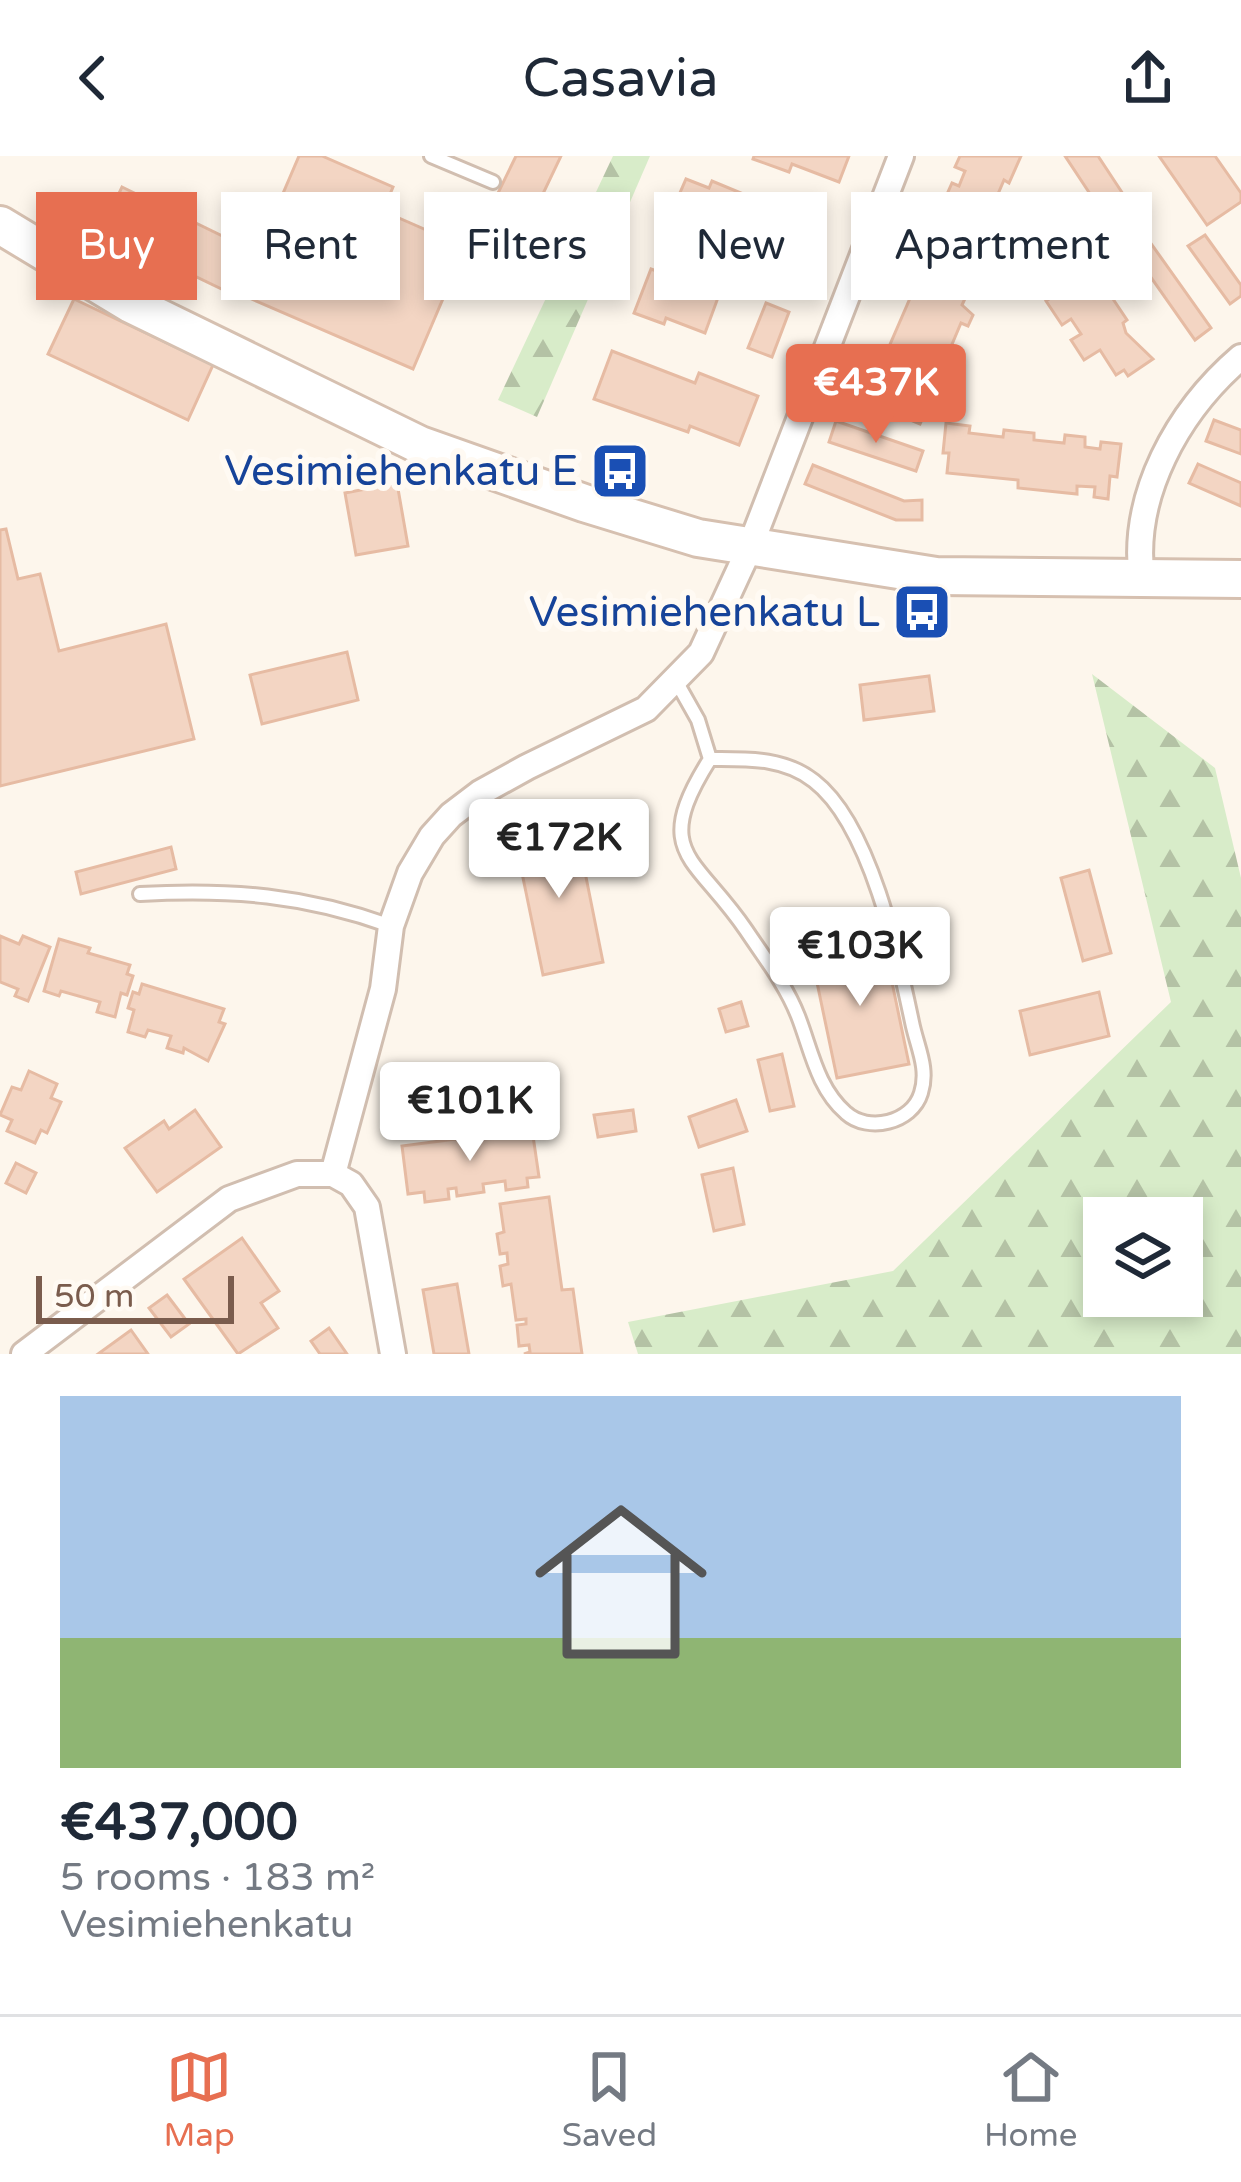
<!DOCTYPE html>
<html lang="en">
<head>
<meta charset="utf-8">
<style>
	body { margin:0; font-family:"Varela Round",sans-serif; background:#f6f6f7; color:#1f2937; height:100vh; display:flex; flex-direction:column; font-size:45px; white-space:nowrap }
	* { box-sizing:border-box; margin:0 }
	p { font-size:39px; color:#747a83 }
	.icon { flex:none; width:66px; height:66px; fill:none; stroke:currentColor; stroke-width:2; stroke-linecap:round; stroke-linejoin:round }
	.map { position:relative; height:1198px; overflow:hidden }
	.panel { display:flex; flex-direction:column; background:#fff; flex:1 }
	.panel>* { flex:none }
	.guide { position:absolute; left:36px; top:36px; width:1170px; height:108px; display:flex; gap:24px }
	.tools { position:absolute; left:1083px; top:1041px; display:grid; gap:24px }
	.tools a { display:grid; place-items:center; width:120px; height:120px; border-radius:0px; background:#fff; box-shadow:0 6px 18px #0003; font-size:60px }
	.scale { position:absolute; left:36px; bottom:30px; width:198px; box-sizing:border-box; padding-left:12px; border:6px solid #7a5c4d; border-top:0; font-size:33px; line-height:42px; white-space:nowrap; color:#7a5c4d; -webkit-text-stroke:9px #fffaf3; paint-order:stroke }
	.price { position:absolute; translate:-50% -102px; padding:0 27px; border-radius:12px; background:#fff; color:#222; font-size:39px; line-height:78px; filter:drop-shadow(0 3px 6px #0008) }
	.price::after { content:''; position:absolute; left:50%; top:72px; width:36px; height:27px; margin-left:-18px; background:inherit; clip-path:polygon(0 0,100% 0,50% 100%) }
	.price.selected { background:#e76f51; color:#fff }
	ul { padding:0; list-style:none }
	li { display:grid; align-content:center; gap:24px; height:636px; padding:0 60px }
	li span { display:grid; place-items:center; height:372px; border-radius:0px; color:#555 }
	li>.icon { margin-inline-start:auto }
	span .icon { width:216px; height:216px; fill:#fffc; stroke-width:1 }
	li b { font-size:51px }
	.tag { padding:0 42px; border-radius:0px; background:#fff; box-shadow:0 6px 18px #0003; font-size:42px; line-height:108px }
	.tag.selected { background:#e76f51; color:#fff }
	header { display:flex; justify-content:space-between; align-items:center; height:156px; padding:0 60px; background:#fff; font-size:54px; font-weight:600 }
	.tab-bar { display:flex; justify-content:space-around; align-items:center; height:168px; border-top:3px solid #e0e1e3; background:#fff; font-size:33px; color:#747a83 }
	.tab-bar a { display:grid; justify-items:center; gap:6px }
	.tab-bar .selected { color:#e76f51 }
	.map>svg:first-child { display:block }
	.forest { fill:url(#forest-firs); fill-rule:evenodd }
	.building { fill:#f3d5c3; stroke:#e6bba3; stroke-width:3 }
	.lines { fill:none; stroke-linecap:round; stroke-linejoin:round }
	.lane-casing { stroke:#d1beb0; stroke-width:18 }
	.street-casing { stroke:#d1beb0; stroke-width:30 }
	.secondary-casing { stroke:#d6c0b0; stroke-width:42 }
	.lane { stroke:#fff; stroke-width:12 }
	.street { stroke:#fff; stroke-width:24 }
	.secondary { stroke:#fff; stroke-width:36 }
	.labels { text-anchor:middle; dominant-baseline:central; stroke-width:12; stroke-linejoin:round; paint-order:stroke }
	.transit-label { font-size:42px; fill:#164399; stroke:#fffaf3; text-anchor:end }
</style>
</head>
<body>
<header><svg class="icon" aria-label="back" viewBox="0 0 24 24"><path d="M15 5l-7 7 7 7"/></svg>Casavia<svg class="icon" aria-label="share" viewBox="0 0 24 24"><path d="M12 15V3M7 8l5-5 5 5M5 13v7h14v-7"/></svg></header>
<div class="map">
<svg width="1241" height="1198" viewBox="0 0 1241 1198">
	<defs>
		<pattern id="forest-firs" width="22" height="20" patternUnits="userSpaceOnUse" patternTransform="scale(3)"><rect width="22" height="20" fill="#d8ecc9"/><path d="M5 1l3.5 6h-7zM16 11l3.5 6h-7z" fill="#b4c2a5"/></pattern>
	</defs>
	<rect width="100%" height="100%" fill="#fdf6ec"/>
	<!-- forest -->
	<g class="forest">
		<polygon points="613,0 650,0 537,261 498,244"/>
		<path d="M1092,518L1215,612L1241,722V1198H638L628,1166L893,1115L1171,846ZM1182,1062V1140H1104V1062Z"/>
	</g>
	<!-- building -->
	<g class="building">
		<polygon points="299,0 322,0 393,31 383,55 465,91 413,213 240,138"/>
		<polygon points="516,0 561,0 519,88 482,70"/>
		<polygon points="754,0 849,0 839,26 792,8 789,16 753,3"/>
		<polygon points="960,0 1021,0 1009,27 1004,24 998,38 1009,43 1002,59 984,51 980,61 944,45 952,27 959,30 965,15 955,11"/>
		<polygon points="1065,0 1098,0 1127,44 1104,59"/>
		<polygon points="1159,0 1215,0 1241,37 1241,46 1207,69"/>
		<polygon points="686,23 709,32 712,25 758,44 739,89 704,74 700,84 666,69"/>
		<polygon points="122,31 253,95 232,138 101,75"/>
		<polygon points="1061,49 1072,66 1065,71 1079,92 1086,87 1100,108 1093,112 1100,123 1108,118 1121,138 1113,143 1127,164 1123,167 1126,177 1153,203 1128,220 1124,214 1116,219 1100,194 1084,204 1071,184 1081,178 1071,163 1062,169 1046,145 1055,139 1040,115 1045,112 1036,98 1026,104 1016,90 1033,78 1029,71"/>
		<polygon points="786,56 822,71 804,114 769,98"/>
		<polygon points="955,62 978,72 974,81 1001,93 996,105 984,100 975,120 982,124 975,139 968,136 962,149 973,159 968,170 961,167 942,212 934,208 915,253 925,257 920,268 892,256 888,264 862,253 921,117 928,120 943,85 937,82 943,67 951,71"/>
		<polygon points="1140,72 1211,172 1195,184 1124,83"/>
		<polygon points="1205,79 1241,129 1241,140 1230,148 1188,90"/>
		<polygon points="680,112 723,128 705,177 666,162 664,168 634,157 651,113 676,122"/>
		<polygon points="74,143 213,209 188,264 48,198"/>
		<polygon points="766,147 789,156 772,201 748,192"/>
		<polygon points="612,195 695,227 699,217 758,240 739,289 690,270 688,276 594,243"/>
		<polygon points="1214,264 1241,274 1241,298 1206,285"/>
		<polygon points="836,265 923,295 916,315 829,286"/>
		<polygon points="946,267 970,270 969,277 1003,281 1004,274 1034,277 1034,284 1064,287 1065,279 1085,281 1085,291 1100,293 1101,286 1121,288 1117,321 1110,320 1108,343 1094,341 1095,331 1077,330 1077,338 1018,332 1018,324 947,317 949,297 943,297"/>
		<polygon points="1198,308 1241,327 1241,350 1189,327"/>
		<polygon points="813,309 904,345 922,344 922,364 896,364 805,328"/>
		<polygon points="397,327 408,390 356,399 345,337"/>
		<polygon points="6,373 18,423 40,418 59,495 166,468 194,583 0,630 0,374"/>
		<polygon points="347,496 358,544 262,568 250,519"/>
		<polygon points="929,520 934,555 864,564 860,529"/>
		<polygon points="576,671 603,806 543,819 515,683"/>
		<polygon points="171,691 176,713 81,738 76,716"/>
		<polygon points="1089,714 1111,797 1083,805 1061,722"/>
		<polygon points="0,780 19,788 23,780 50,791 28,845 15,840 18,833 0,826"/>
		<polygon points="59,783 90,792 88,797 130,809 127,818 133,820 127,839 121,837 115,861 97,856 100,846 61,835 59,840 44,835"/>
		<polygon points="883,783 909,908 837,922 811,798"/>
		<polygon points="142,828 224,853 219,866 225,868 208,905 184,892 183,897 167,892 171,880 148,874 145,881 128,876 134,854 128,852 133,836 139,838"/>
		<polygon points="1099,836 1109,880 1030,899 1020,855"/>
		<polygon points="741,846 748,870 726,876 719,853"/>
		<polygon points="782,898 794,950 770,955 758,904"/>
		<polygon points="29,915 57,928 51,942 61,946 47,977 41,974 35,987 7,975 12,964 0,959 12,931 21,934"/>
		<polygon points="736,944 747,975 699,991 689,961"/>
		<polygon points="195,954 221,991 157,1036 125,992 164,965 169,973"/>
		<polygon points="633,954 636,975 598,981 594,959"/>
		<polygon points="532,973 539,1021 527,1022 528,1031 506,1034 505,1025 483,1028 484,1036 457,1040 456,1032 448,1033 449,1043 425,1046 424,1036 408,1038 402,990"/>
		<polygon points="16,1007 36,1017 26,1037 6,1027"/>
		<polygon points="733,1012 744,1068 714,1075 702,1019"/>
		<polygon points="549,1041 562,1134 573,1133 582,1198 524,1198 530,1196 529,1189 519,1190 517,1169 526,1168 526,1163 516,1164 511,1128 503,1130 500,1110 508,1108 507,1097 500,1098 497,1078 504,1076 500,1048"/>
		<polygon points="242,1082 279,1135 261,1147 278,1172 238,1198 184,1123"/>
		<polygon points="457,1128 469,1198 434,1198 423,1134"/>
		<polygon points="167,1139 189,1168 171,1181 149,1152"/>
		<polygon points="329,1172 347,1198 320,1198 311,1185"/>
		<polygon points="131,1174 148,1198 98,1198"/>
	</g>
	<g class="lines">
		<defs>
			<g id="lane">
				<polyline points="431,0 493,26"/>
				<path d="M676,525L698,564L710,603C746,603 784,601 814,625C870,668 898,799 912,866C917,891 929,912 921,937C912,967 868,977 846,957C817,932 811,893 798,860C786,829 764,801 746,774C695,699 650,698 710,603"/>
				<path d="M140,738C231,733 305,739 391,770"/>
			</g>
			<g id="street">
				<path d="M1142,424C1130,340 1178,255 1241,201"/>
				<polyline points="24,1198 229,1043 297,1018 333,1018"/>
				<polyline points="393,1198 367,1051 351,1028 333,1018 383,833 391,770 410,717 432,680 451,659 480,637 527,611 646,553 701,497 750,391 901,0"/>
			</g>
			<polyline id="secondary" points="0,69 131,148 420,289 584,347 698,382 936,420 1241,423"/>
		</defs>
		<!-- lane casing -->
		<use href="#lane" class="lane-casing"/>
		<!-- street casing -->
		<use href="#street" class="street-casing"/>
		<!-- secondary casing -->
		<use href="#secondary" class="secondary-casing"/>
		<!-- lane -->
		<use href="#lane" class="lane"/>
		<!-- street -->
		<use href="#street" class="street"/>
		<!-- secondary -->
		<use href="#secondary" class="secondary"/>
	</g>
	<!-- icons -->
	<defs>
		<symbol id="bus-square" viewBox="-11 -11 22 22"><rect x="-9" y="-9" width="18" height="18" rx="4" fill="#1a4fb4" stroke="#fffaf3"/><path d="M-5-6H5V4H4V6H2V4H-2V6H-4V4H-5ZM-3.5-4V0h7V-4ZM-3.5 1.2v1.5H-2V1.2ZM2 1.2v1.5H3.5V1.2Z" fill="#fff"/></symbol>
	</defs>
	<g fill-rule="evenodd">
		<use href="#bus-square" x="587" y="282" width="66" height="66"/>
		<use href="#bus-square" x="889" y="423" width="66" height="66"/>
	</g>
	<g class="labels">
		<!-- transit labels -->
		<g class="transit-label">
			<text x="578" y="315">Vesimiehenkatu E</text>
			<text x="880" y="456">Vesimiehenkatu L</text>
		</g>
	</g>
</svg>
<div class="tools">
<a><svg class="icon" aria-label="layers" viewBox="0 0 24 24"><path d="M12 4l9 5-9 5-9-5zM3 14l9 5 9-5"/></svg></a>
</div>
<div class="scale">50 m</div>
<b class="price selected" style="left:876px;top:290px">€437K</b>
<b class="price" style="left:559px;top:745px">€172K</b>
<b class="price" style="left:860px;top:853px">€103K</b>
<b class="price" style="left:470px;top:1008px">€101K</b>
<div class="guide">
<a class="tag selected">Buy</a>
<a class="tag">Rent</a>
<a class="tag">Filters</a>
<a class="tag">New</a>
<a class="tag">Apartment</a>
</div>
</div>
<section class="panel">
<ul>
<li><span style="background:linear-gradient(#a9c7e8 65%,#8fb573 0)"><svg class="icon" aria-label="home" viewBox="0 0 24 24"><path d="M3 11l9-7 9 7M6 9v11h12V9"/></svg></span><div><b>€437,000</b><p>5 rooms · 183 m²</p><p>Vesimiehenkatu</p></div></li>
</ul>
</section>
<nav class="tab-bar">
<a class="selected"><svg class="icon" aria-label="map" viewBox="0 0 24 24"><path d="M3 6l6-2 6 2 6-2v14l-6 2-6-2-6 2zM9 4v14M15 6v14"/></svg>Map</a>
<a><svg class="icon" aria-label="saved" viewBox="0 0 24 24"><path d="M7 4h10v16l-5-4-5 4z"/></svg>Saved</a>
<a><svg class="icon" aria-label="home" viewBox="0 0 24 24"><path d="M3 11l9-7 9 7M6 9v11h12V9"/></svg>Home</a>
</nav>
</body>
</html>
